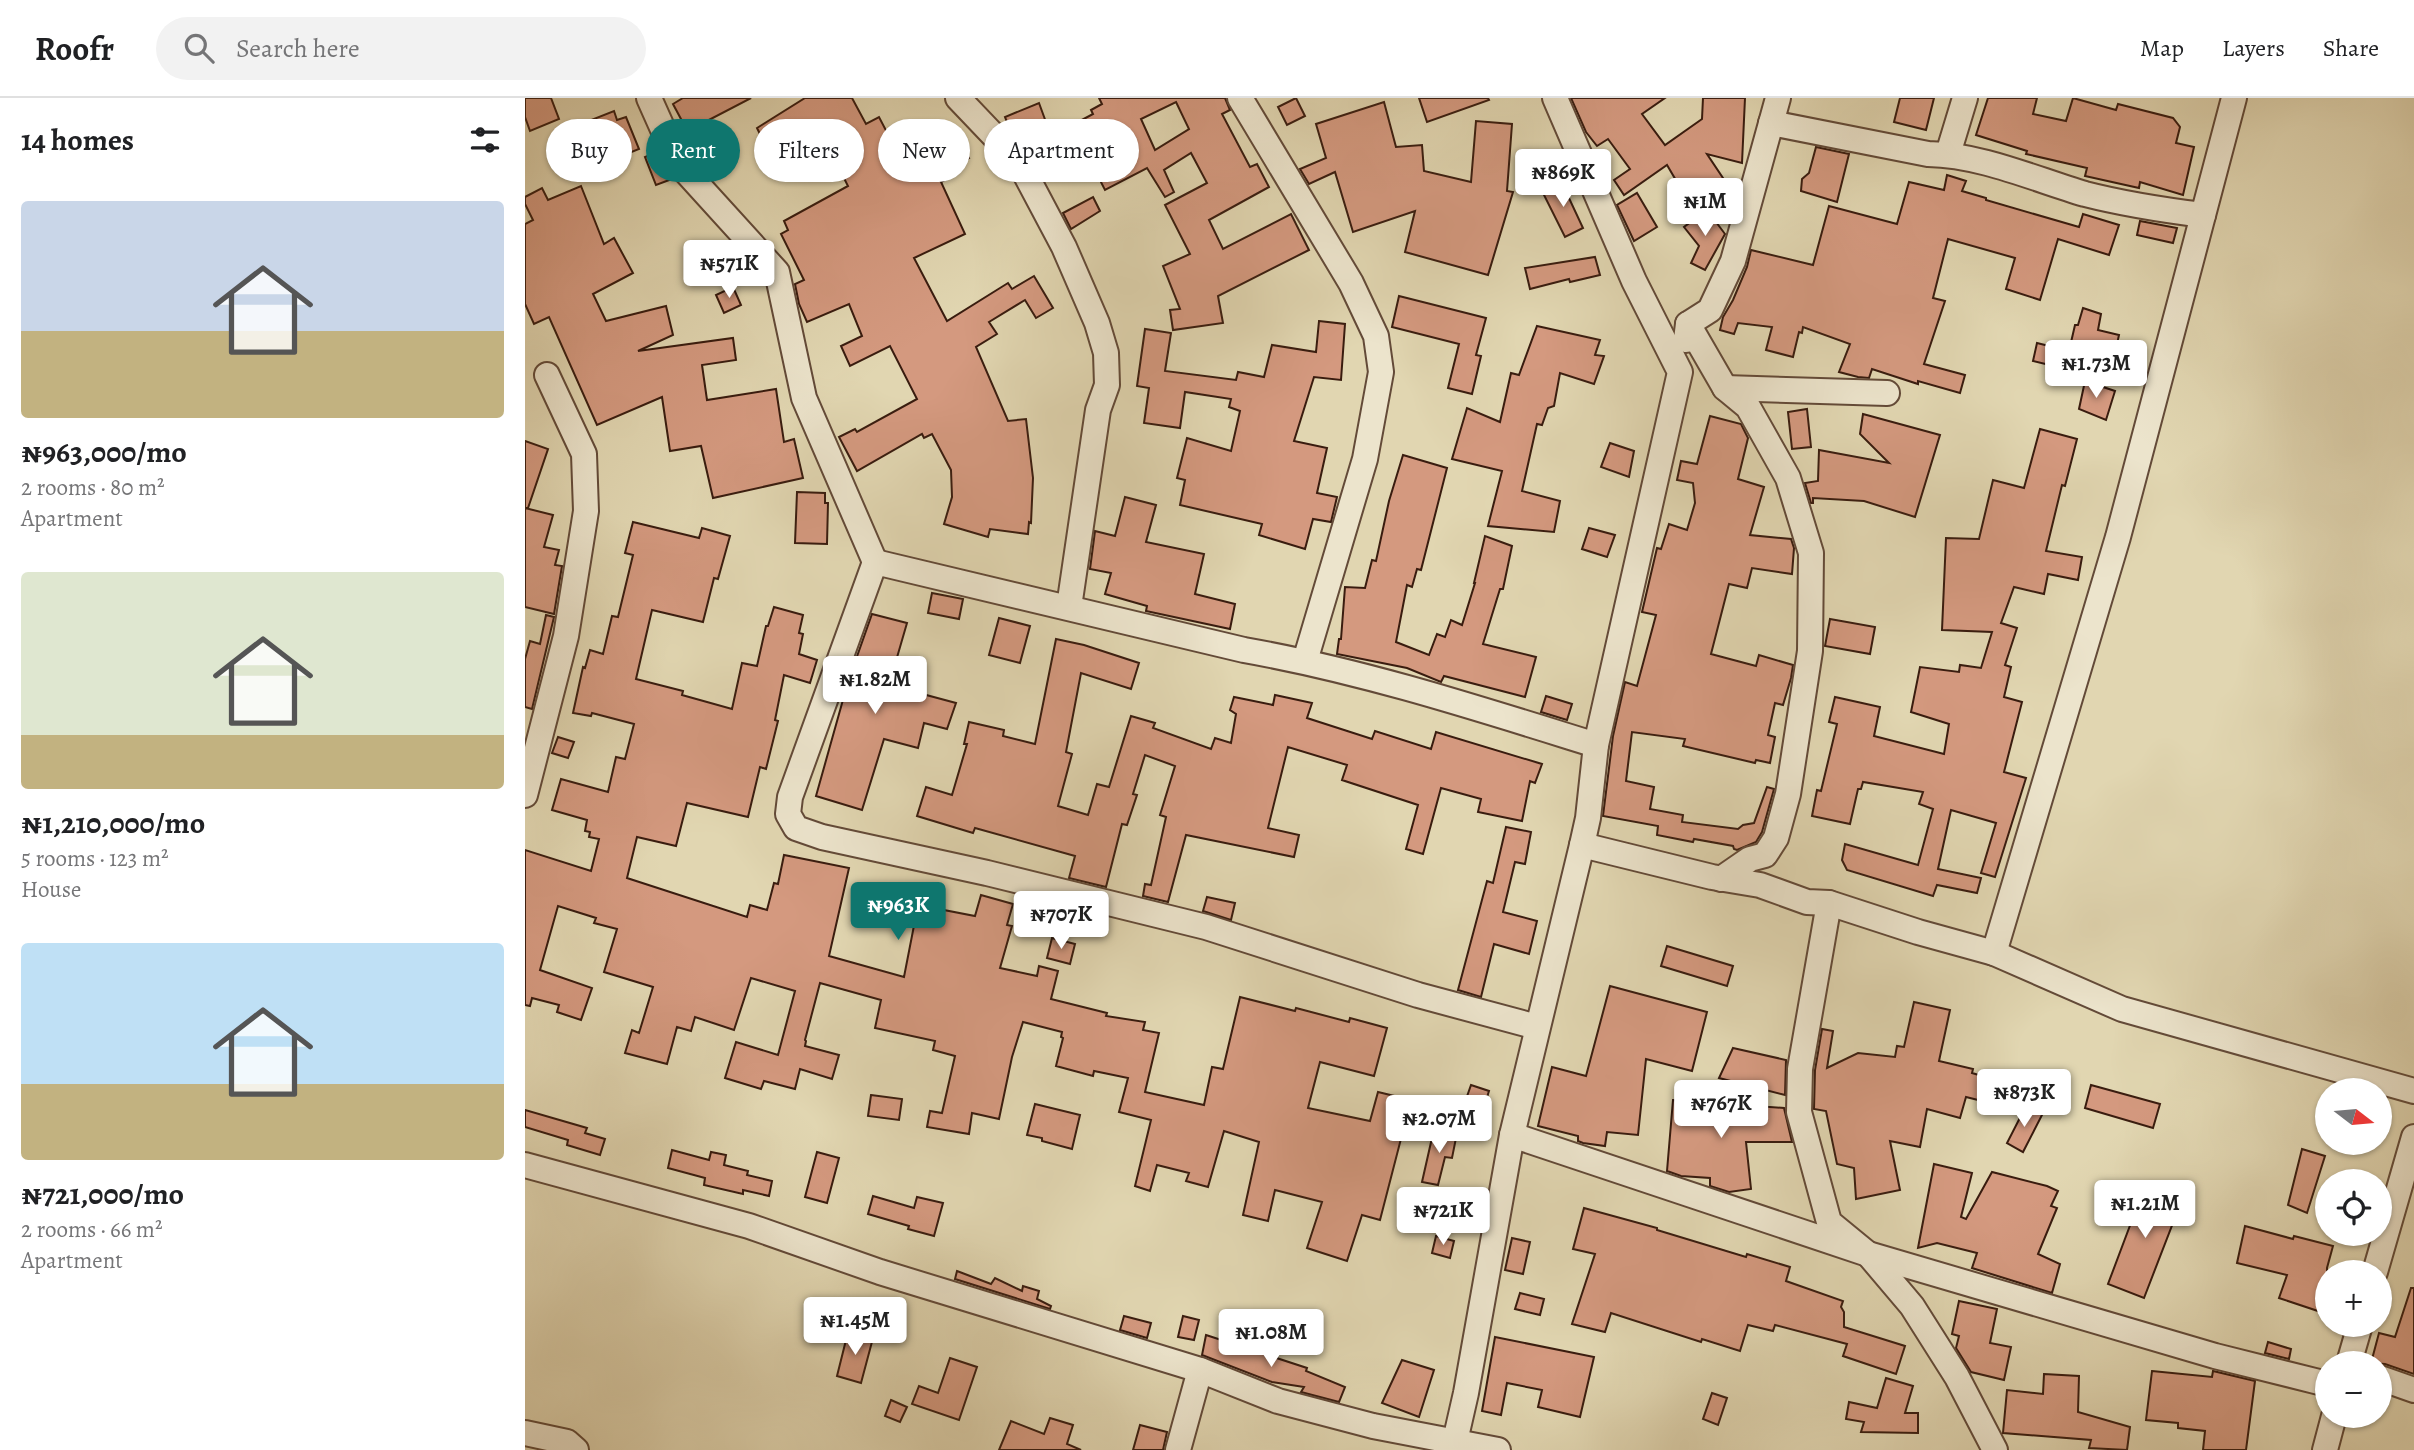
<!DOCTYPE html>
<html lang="en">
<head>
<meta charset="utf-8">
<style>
	body { margin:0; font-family:Alegreya,serif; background:#f2f2f2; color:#202124; height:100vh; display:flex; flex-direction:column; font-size:26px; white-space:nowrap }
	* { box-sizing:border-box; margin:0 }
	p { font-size:23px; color:#757577 }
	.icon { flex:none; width:38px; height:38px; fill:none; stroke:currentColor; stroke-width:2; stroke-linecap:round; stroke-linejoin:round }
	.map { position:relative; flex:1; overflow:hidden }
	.details { display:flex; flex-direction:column; background:#fff; width:525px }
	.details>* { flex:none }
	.hud { position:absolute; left:21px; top:21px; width:665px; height:63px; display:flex; gap:14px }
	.needle { width:46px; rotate:106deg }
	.buttons { position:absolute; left:1790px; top:980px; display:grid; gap:14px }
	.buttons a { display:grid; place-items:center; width:77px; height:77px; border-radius:50%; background:#fff; box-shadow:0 2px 5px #0004; font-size:35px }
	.price { position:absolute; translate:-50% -60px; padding:0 16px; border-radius:7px; background:#fff; color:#222; font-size:23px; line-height:46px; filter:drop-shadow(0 2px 4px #0008) }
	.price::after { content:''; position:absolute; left:50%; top:42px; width:21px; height:16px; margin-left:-10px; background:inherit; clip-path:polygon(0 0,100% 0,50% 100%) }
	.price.on { background:#0f766e; color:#fff }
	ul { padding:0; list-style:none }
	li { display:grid; align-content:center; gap:14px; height:371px; padding:0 21px }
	li span { display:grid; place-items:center; height:217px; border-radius:7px; color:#555 }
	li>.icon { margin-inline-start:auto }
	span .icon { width:126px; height:126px; fill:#fffc; stroke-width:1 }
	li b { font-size:30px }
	h2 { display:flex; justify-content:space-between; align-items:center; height:84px; padding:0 21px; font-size:30px }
	.pill { padding:0 24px; border-radius:32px; background:#fff; box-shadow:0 2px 5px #0004; font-size:24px; line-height:63px }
	.pill.on { background:#0f766e; color:#fff }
	header { display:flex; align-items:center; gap:42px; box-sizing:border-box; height:98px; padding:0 35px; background:#fff; border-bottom:2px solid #e0e0e0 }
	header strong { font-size:33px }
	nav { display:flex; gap:38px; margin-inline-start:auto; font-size:24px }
	.search { width:490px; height:63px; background:#f2f2f2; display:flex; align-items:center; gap:18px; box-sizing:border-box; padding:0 24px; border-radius:38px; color:#757577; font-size:26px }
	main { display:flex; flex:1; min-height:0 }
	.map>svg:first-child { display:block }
	.building { fill:#d4997f; stroke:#391c0f; stroke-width:2; fill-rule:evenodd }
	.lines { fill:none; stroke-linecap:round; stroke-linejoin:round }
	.minor-casing { stroke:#634a38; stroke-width:28 }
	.minor { stroke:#ece4cc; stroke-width:24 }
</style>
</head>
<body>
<header>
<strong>Roofr</strong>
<div class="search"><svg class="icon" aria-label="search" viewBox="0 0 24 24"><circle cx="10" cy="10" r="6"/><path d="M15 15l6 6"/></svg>Search here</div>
<nav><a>Map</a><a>Layers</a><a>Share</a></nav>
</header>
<main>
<section class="details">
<h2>14 homes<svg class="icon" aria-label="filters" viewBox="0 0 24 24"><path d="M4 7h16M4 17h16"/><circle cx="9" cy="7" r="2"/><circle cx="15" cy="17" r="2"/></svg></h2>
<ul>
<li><span style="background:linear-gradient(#c9d6e8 60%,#c2b280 0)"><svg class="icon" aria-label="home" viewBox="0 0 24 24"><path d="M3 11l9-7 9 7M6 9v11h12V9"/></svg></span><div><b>₦963,000/mo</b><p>2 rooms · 80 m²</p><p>Apartment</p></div></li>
<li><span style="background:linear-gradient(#dfe7d0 75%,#c2b280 0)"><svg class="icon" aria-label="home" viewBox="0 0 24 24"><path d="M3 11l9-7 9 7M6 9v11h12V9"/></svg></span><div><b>₦1,210,000/mo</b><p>5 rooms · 123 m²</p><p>House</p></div></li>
<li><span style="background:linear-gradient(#bfe0f5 65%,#c2b280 0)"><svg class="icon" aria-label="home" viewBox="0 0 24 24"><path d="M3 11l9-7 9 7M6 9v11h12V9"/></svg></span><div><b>₦721,000/mo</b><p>2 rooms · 66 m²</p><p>Apartment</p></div></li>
</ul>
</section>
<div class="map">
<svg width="1889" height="1352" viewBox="0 0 1889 1352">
	<rect width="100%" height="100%" fill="#e1d6b1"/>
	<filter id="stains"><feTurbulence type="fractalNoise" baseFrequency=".00286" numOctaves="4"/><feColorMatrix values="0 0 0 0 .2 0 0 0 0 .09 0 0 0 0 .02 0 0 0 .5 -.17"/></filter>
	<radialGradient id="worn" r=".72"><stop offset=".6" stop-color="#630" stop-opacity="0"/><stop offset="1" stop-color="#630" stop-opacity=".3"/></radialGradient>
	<!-- building -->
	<g class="building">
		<polygon points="0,0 26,0 34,21 5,33 0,19"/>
		<polygon points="158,0 226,0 178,25 179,27 164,36 148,6"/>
		<polygon points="280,0 327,0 341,26 354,19 379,67 415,48 429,38 444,60 424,74 427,78 416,84 440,136 389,160 422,223 483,185 487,191 509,178 528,210 511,220 500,202 464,224 472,236 451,249 483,323 501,321 508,380 506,425 504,424 503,436 465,431 463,439 419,426 427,399 426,372 407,336 399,340 397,336 332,373 314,339 330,331 332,334 392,301 365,248 325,268 316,248 337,238 324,206 282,224 274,206 270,186 279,182 256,136 263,132 259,123 323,88 295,33 247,60 232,30"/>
		<path d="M574,0H700L705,12L697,16L725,69L732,66L744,89L684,122L698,151L766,116L784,152L693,198L698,225L648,232L645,212L655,211L638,168L665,156L640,107L682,85L666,55L639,72L649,94L640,99L622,70L580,92L555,43L530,53L525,39L568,16L566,12L577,6ZM651,4L664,31L630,52L616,21Z"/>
		<polygon points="771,0 780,18 762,27 753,9"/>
		<polygon points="894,0 963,0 964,2 902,24"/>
		<polygon points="1046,0 1140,0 1117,16 1140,47 1177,21 1178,0 1220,0 1217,65 1182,56 1204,89 1169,113 1142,67 1099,97 1089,82 1105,71 1083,41 1072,48 1061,34"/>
		<polygon points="1375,0 1409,0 1401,32 1369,24"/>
		<polygon points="1463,0 1512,0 1508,16 1541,23 1548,0 1591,12 1593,6 1648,20 1655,29 1651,45 1669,49 1658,97 1615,84 1614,90 1560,78 1562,70 1501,56 1502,53 1451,37"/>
		<polygon points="859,4 871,49 897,47 899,73 946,84 951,23 987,26 982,93 988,94 963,177 880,154 890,113 828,134 810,74 784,86 775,71 801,60 791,26"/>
		<polygon points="514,5 522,27 492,40 486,34 480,19"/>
		<polygon points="89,13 92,22 101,19 114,51 67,70 51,28"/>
		<polygon points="1291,49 1324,56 1312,104 1276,93 1277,81 1284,75"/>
		<polygon points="132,54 140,71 147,81 131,87 120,59"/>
		<polygon points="1422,77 1441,83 1437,93 1461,100 1461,102 1554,129 1558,116 1594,127 1584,157 1533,141 1515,202 1481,191 1490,160 1423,141 1408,200 1420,203 1399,266 1440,277 1435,295 1393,283 1393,286 1347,271 1344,280 1333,279 1314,274 1325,246 1278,229 1277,235 1274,234 1268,259 1241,252 1247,229 1213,225 1209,236 1195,232 1198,219 1208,202 1222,169 1226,152 1288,167 1304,108 1372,126 1384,84 1419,92"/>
		<polygon points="1036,83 1058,130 1040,139 1017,93"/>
		<polygon points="56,88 79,146 89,140 108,175 68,196 81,223 141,208 148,237 113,253 208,240 211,262 177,267 182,302 251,291 259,344 269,341 278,380 188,400 176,348 145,353 137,299 72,327 24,219 9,226 0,206 0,126 8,122 0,106 0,99 17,90 23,102"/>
		<polygon points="1112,95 1132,129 1109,143 1092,107"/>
		<polygon points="568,99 575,113 546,131 538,115"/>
		<polygon points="1182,112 1200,136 1180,172 1166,165 1174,148 1159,129"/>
		<polygon points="1615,123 1652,130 1648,145 1612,137"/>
		<polygon points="1070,159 1075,177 1045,184 1044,181 1005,191 1000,170"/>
		<polygon points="208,189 216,207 199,215 191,197"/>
		<polygon points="874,198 961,220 951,257 956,258 947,296 923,290 934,246 867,229"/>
		<polygon points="1558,210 1576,216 1573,232 1594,237 1589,260 1579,257 1574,279 1508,263 1512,245 1544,253 1550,227 1553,227"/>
		<polygon points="794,223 820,226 816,282 789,279 769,343 802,350 792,395 812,399 806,424 788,421 780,451 734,437 737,426 655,407 660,382 652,380 662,340 706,353 715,313 704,309 706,301 660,294 655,330 619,325 624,290 612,288 620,231 646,235 640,273 711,282 713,274 739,279 747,247 791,254"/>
		<polygon points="1012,228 1075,242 1070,257 1079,258 1069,286 1035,275 1029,308 1023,310 1017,327 1012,326 997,393 1035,403 1029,434 963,428 977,373 927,361 942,310 975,324 986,275 994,277"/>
		<polygon points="1560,283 1590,293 1581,322 1554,311"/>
		<polygon points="1282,311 1286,349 1267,351 1263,314"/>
		<polygon points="1338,316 1415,337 1390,419 1339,403 1288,400 1288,405 1286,405 1280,385 1293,383 1294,352 1364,365 1335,336"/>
		<polygon points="1185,318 1216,326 1223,340 1213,381 1239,389 1225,437 1266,441 1269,450 1267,476 1227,470 1222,490 1204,486 1186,556 1231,568 1234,557 1268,567 1266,580 1258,607 1250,605 1243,637 1250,639 1245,665 1231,662 1230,665 1158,648 1160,641 1107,634 1101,683 1129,689 1125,711 1158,717 1157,724 1213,731 1218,727 1229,725 1242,689 1249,691 1237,734 1231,744 1212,752 1209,751 1208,748 1169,741 1168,744 1132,737 1133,728 1078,718 1088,638 1100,584 1112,588 1131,517 1117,514 1132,450 1136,451 1144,426 1162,432 1170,405 1168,385 1152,382 1156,363 1172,366"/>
		<polygon points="1515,331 1552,341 1540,388 1537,387 1521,453 1557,459 1553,482 1523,476 1519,496 1489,489 1476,525 1492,530 1480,567 1486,569 1479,599 1497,604 1479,674 1501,680 1470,779 1456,775 1471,725 1426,712 1413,771 1456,780 1452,795 1412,787 1408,798 1322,772 1317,762 1320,746 1393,767 1408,711 1394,706 1398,694 1338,684 1336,691 1333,691 1325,726 1287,718 1292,692 1296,693 1312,626 1304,624 1310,599 1355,609 1349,638 1419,656 1424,626 1386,614 1395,569 1434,574 1435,567 1456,570 1467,534 1417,532 1421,440 1454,441 1468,382 1499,390"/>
		<polygon points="0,343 23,351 3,410 0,410"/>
		<polygon points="1085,345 1109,353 1104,379 1076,369"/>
		<polygon points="878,357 922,370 896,472 892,471 887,489 882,487 871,544 904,557 912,536 920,539 926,522 937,527 950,485 949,485 960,438 987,448 978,491 975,491 958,546 1011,559 1000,599 919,578 916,584 882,570 812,556 814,541 816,541 820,489 840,490 847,462 851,463 864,403"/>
		<polygon points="272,394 300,395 300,405 303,405 302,446 270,445"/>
		<polygon points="600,399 631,407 621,444 679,456 670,496 710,506 705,531 621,513 622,508 580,496 586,475 565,471 570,433 590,438"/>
		<polygon points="0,410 28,417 19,449 34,452 30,467 37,468 29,516 0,509"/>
		<polygon points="108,424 174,440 177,430 205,438 193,481 189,480 178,524 127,512 111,581 158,593 157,597 207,611 217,565 232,568 241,528 243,528 249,509 278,517 274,535 278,536 274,556 292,562 285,585 259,577 250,622 253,623 241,671 235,669 223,719 162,705 151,748 112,739 102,780 222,819 225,807 242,812 249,785 253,786 259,757 324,770 304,858 379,879 393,807 450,818 456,797 488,806 482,827 487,828 475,870 512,878 514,868 533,873 526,901 582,915 581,918 620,924 618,932 634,935 620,994 679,1007 687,969 698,971 715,899 770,913 771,910 824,924 825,920 862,930 849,978 795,964 783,1010 845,1023 853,994 886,1002 855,1122 837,1117 822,1163 782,1150 797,1104 750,1092 743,1123 718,1117 734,1044 699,1033 683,1089 661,1083 664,1075 632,1067 625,1093 610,1088 626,1022 594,1014 603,980 569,973 568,978 531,968 538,940 536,939 537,934 498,924 487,959 474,1021 447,1015 444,1036 402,1029 405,1013 417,1015 430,958 408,952 410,943 350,930 356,902 295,885 280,942 281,943 280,948 314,957 307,981 275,971 270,991 239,983 236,991 200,980 211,944 253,957 270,893 226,880 209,932 170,919 166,933 152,929 142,966 100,955 107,932 114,935 128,889 79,874 92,831 69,825 71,820 33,808 15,872 67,890 56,922 32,914 34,907 7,900 5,908 0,907 0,752 66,773 74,741 64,739 65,734 60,733 62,722 27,712 36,681 83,694 91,659 100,661 109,626 67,615 66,618 48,615 58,569 60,570 65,552 78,556 87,518 93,519 108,457 100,455"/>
		<polygon points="1064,430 1090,437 1082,459 1057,451"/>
		<polygon points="407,495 438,501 434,521 403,515"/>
		<polygon points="347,516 382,525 364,587 431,605 422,631 399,625 393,650 359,641 337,712 291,698 323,584"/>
		<polygon points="21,517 29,519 7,611 0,609 0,561 5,543 15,546"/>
		<polygon points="474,520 505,528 495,565 464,557"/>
		<polygon points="1305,521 1350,529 1345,556 1300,548"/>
		<polygon points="531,541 559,547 614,565 606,591 556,575 541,654 547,656 533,708 563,717 572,686 584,689 606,618 630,625 628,630 686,651 690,640 706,645 711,616 705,612 709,599 748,607 750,597 787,605 782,620 847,641 850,633 906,651 911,634 1017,666 1010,685 1005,683 997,723 953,714 956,701 916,690 898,756 881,751 893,707 817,682 822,667 763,649 743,730 774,737 769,759 661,737 643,804 618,798 620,786 626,787 641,719 635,717 650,668 620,657 608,696 612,697 602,727 597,726 581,789 544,780 550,758 450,730 448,735 392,718 401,689 427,697 442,646 439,646 444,624 479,632 478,638 510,646"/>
		<polygon points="1021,598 1047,606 1042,622 1016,614"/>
		<polygon points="33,639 49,644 43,660 27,655"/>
		<polygon points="981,729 1006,734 1000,766 990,764 978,814 1012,823 1004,856 969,846 956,899 933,892 962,783 968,785"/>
		<polygon points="682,799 710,805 706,822 678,813"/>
		<polygon points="527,840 550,846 545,866 522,860"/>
		<polygon points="1142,848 1208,868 1202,888 1136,868"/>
		<polygon points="1085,888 1182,914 1167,973 1121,961 1113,1037 1082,1034 1080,1048 1058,1045 1053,1043 1053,1038 1013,1028 1027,969 1061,978"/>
		<polygon points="1389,904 1425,912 1414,963 1448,971 1447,975 1471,982 1465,1005 1441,999 1435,1020 1402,1011 1395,1049 1365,1043 1375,1092 1331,1101 1329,1070 1312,1066 1301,1013 1289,1011 1290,972 1297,931 1308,933 1302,970 1333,955 1370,959 1372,948 1379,949"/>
		<polygon points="1208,950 1261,962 1260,997 1194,980"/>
		<polygon points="946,987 964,993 958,1012 939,1007"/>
		<polygon points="1566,987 1635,1006 1628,1030 1560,1010"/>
		<polygon points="346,997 377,1001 374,1022 343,1018"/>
		<polygon points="1148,1002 1259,1010 1267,1044 1221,1044 1226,1091 1204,1094 1185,1088 1185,1080 1156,1078 1142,1073"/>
		<polygon points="510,1006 555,1017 547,1051 517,1043 517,1040 502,1037"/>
		<polygon points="1501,1008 1517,1017 1498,1054 1482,1045"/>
		<polygon points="0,1012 62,1030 60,1035 80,1041 75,1057 42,1047 43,1042 0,1029"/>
		<polygon points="909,1031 932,1035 927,1060 920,1059 913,1087 897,1084"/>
		<polygon points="1777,1051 1800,1058 1782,1115 1763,1107"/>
		<polygon points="147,1052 184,1062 186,1054 201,1057 199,1067 223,1073 222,1077 247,1083 244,1098 218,1092 218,1096 179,1087 180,1080 143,1070"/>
		<polygon points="292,1054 314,1060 302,1105 280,1099"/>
		<polygon points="1409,1066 1447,1075 1436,1119 1441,1121 1467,1074 1522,1088 1533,1093 1526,1108 1532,1110 1513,1156 1535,1166 1527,1195 1447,1170 1452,1155 1412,1145 1393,1150"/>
		<polygon points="1621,1085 1658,1099 1619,1200 1583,1186"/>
		<polygon points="348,1098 389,1110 392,1099 418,1105 409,1138 383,1131 384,1128 343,1116"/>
		<polygon points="1059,1110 1132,1130 1132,1132 1221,1159 1222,1156 1265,1169 1261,1183 1318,1203 1316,1209 1319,1214 1319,1229 1380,1248 1371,1276 1318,1258 1322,1246 1250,1227 1248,1233 1223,1227 1215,1253 1177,1241 1176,1244 1086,1215 1080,1234 1047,1226 1070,1156 1048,1151"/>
		<polygon points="1720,1128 1768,1141 1769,1138 1808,1148 1802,1170 1802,1216 1754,1200 1762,1177 1712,1165"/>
		<polygon points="911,1138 929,1143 925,1160 907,1155"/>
		<polygon points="987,1140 1005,1144 998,1176 980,1172"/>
		<polygon points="432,1173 466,1186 470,1180 497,1193 498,1188 514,1193 512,1201 526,1208 525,1211 430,1181"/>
		<polygon points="1886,1190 1889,1190 1889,1276 1860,1266 1846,1265 1854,1235 1870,1239"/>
		<polygon points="995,1195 1019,1201 1015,1217 990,1211"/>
		<polygon points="1434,1203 1472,1211 1465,1245 1486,1249 1479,1282 1446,1274 1431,1250 1434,1238 1427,1236"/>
		<polygon points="599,1218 626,1225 622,1240 595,1232"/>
		<polygon points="658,1218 674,1222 669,1242 653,1239"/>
		<polygon points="323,1234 348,1240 336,1285 312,1278"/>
		<polygon points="681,1237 782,1270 781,1273 820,1289 814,1304 776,1294 779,1289 747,1284 677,1257"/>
		<polygon points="970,1239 1069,1259 1055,1319 1013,1309 1017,1292 982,1285 976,1317 957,1313"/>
		<polygon points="1743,1244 1766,1251 1764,1261 1740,1255"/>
		<polygon points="425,1260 452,1269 434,1322 387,1306 394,1288 413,1295"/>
		<polygon points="877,1262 909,1272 894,1319 857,1305"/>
		<polygon points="1627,1273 1687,1279 1688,1273 1730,1283 1721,1352 1678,1352 1680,1333 1653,1330 1653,1325 1621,1322"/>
		<polygon points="1519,1276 1554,1278 1553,1314 1605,1329 1602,1352 1564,1350 1566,1342 1478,1335 1482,1292 1518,1296"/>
		<polygon points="1361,1280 1388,1288 1380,1315 1393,1315 1393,1335 1336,1334 1339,1324 1321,1321 1324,1304 1352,1310"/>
		<polygon points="1187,1295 1202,1300 1193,1327 1178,1321"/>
		<polygon points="366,1302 382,1309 375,1324 360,1318"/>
		<polygon points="525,1320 548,1327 542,1346 556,1352 474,1352 486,1323 519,1336"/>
		<polygon points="615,1327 642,1334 638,1352 608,1352"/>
	</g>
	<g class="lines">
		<defs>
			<g id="minor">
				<polyline points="124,0 153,65 252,174 279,300 350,464 265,699 263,716 271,730 297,739 462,775 681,829 893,897 1012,929"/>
				<polyline points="433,0 494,64 539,149 572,225 581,255 582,287 573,312 544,509"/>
				<polyline points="715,0 826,185 851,238 856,274 840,361 780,563"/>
				<path d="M1246,25L1403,56C1457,57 1509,81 1560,96C1599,106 1638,112 1678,117"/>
				<polyline points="1423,56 1440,0"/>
				<polyline points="1163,226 1200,290 1223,309 1263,380 1286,455 1285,553 1263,696 1251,740 1240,757 1225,761 1196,781"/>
				<polyline points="1161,242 1163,226 1185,212 1208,163 1253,0"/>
				<polyline points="1200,290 1362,295"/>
				<path d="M350,464L719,552C838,573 955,611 1071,647"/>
				<polyline points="0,697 41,538 61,413 59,356 22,277"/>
				<polyline points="1057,747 1187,779 1235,787 1282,804 1304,805 1393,834 1469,855 1597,911 1889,993"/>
				<polyline points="1304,805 1275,971 1274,1014 1304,1124 1343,1156 1387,1208 1432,1279 1470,1352"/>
				<polyline points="1469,855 1593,439 1709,0"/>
				<polyline points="987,1037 1343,1156 1690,1258 1802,1286"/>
				<polyline points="0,1067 224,1128 355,1174 675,1272 753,1303 848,1328 973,1352"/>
				<polyline points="1850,1174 1889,1039"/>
				<polyline points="1824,1265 1835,1227"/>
				<polyline points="1855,1280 1889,1292"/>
				<polyline points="0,1335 42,1344 51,1352"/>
				<polyline points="653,1352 675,1272"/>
				<polyline points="928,1352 941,1295 987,1037 1057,747 1063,720 1071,647 1155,274 1109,183 1030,0"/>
				<polyline points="1800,1352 1809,1318"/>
			</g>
		</defs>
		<!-- minor casing -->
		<use href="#minor" class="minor-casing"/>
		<!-- minor -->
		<use href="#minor" class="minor"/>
	</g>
	<rect width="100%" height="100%" filter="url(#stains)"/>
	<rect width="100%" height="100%" fill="url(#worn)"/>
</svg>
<div class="buttons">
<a><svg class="needle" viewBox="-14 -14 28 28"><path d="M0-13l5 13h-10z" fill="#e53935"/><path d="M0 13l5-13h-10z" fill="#757577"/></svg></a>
<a><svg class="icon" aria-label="locate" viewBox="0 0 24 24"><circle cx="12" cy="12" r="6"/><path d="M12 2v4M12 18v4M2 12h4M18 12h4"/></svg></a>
<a>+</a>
<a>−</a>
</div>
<b class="price" style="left:1038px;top:111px">₦869K</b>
<b class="price" style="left:1180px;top:140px">₦1M</b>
<b class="price" style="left:204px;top:202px">₦571K</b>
<b class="price" style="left:1571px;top:302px">₦1.73M</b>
<b class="price" style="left:350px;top:618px">₦1.82M</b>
<b class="price on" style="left:373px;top:844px">₦963K</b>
<b class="price" style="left:536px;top:853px">₦707K</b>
<b class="price" style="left:1499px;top:1031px">₦873K</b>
<b class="price" style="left:1196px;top:1042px">₦767K</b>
<b class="price" style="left:914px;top:1057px">₦2.07M</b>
<b class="price" style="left:1620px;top:1142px">₦1.21M</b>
<b class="price" style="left:918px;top:1149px">₦721K</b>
<b class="price" style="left:330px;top:1259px">₦1.45M</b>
<b class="price" style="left:746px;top:1271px">₦1.08M</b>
<div class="hud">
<a class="pill">Buy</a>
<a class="pill on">Rent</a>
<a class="pill">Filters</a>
<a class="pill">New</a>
<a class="pill">Apartment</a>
</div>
</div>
</main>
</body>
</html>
